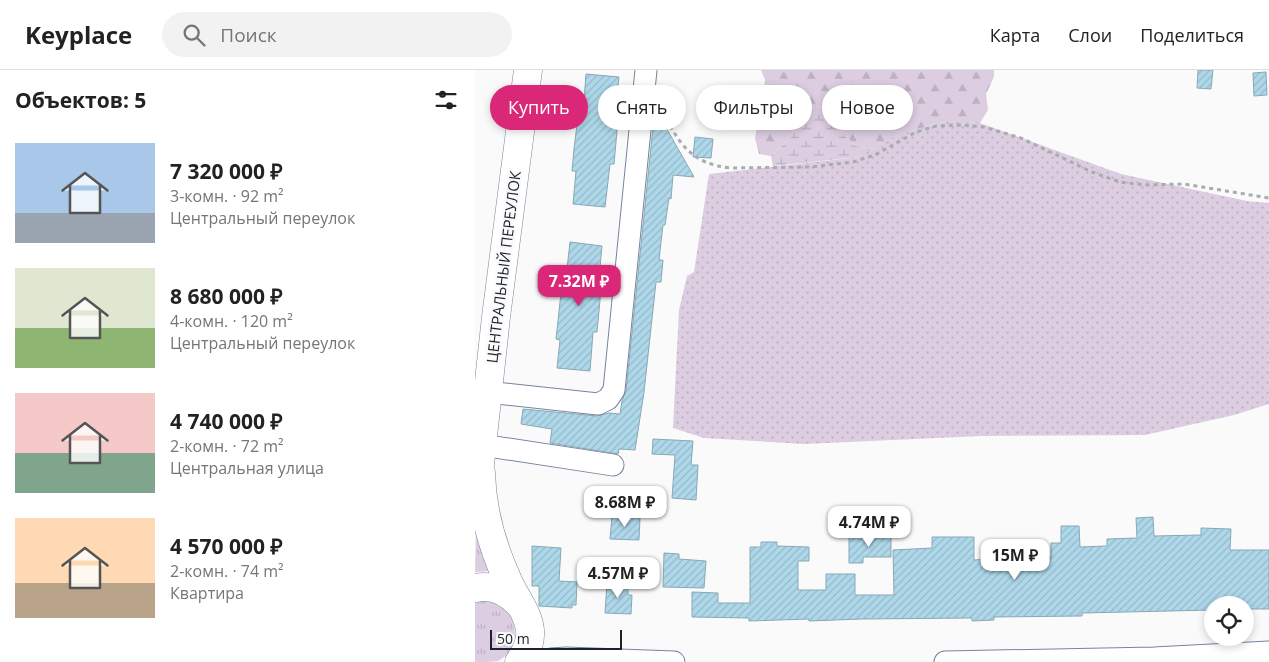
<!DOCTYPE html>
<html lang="ru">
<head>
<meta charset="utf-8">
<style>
	body { margin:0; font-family:"Open Sans",sans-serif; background:#f2f2f2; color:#222; height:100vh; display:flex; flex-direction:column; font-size:19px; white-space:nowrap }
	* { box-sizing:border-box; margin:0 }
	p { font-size:16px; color:#767676 }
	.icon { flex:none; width:28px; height:28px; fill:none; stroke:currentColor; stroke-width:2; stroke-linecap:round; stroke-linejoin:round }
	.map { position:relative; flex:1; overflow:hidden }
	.side { display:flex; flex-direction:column; background:#fff; width:475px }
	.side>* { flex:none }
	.guide { position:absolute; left:15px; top:15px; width:475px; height:45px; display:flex; gap:10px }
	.controls { position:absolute; left:729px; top:526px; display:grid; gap:10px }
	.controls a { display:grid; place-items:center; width:50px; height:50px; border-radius:50%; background:#fff; box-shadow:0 2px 8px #0003; font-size:25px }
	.scale { position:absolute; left:15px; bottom:12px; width:132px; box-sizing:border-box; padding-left:5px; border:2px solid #1b222b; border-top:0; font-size:14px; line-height:18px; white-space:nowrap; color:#1b222b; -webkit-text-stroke:4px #fafafa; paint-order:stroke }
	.price { position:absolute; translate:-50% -42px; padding:0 11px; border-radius:10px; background:#fff; color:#222; font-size:16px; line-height:32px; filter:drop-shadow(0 1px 2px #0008) }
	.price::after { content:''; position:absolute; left:50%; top:30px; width:15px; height:11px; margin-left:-8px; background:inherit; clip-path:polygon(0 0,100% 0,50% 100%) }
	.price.current { background:#db2777; color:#fff }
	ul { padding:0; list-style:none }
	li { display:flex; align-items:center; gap:15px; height:125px; padding:0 15px }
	li span { display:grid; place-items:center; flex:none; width:140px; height:100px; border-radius:0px; color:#555 }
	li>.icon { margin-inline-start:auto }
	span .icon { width:60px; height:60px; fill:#fffc; stroke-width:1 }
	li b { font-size:21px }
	h2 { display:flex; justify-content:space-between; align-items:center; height:60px; padding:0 15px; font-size:21px }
	.pill { padding:0 18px; border-radius:22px; background:#fff; box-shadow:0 2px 8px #0003; font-size:18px; line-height:45px }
	.pill.current { background:#db2777; color:#fff }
	header { display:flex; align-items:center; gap:30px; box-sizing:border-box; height:70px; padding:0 25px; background:#fff; border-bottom:1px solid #e0e0e0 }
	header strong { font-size:24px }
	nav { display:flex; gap:28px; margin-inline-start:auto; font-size:18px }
	.search { width:350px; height:45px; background:#f2f2f2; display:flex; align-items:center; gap:12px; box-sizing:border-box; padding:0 18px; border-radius:28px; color:#767676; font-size:19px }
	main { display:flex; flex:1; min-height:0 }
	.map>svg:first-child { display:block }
	.grass { fill:url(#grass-tufts) }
	.forest { fill:url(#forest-firs) }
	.wetland { fill:url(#wetland-marsh) }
	.garden { fill:url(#garden-dots) }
	.building { fill:url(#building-hatch); stroke:#88a8b6 }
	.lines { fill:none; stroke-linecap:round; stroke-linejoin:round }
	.minor-casing { stroke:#75859c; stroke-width:23 }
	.major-casing { stroke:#75859c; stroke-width:29 }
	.path { stroke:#a9acaf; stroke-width:3; stroke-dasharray:4 4; stroke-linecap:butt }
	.minor { stroke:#fff; stroke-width:21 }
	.major { stroke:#fff; stroke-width:28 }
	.labels { text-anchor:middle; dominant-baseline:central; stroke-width:5; stroke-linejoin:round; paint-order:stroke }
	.street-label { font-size:15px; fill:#1b222b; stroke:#fafafa }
</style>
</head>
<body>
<header>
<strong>Keyplace</strong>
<div class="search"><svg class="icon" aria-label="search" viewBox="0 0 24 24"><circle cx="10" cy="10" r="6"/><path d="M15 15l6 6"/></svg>Поиск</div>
<nav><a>Карта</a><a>Слои</a><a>Поделиться</a></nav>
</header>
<main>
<section class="side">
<h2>Объектов: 5<svg class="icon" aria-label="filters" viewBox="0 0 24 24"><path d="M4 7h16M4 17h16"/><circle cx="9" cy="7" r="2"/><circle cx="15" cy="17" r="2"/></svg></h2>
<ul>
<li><span style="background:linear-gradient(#a9c7e8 70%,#9aa5b1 0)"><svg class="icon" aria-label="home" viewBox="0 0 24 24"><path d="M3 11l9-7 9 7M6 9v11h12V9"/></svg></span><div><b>7 320 000 ₽</b><p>3-комн. · 92 m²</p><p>Центральный переулок</p></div></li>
<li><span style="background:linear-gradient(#dfe7d0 60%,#8fb573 0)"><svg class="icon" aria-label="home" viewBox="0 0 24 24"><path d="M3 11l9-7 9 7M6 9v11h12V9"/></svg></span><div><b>8 680 000 ₽</b><p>4-комн. · 120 m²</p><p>Центральный переулок</p></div></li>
<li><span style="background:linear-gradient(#f6c9c9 60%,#7fa58c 0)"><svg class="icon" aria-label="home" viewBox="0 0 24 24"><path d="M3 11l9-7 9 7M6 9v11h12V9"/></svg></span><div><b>4 740 000 ₽</b><p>2-комн. · 72 m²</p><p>Центральная улица</p></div></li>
<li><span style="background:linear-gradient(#ffd9b3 65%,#b9a48a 0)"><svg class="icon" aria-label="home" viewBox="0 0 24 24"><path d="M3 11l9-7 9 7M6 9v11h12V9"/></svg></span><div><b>4 570 000 ₽</b><p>2-комн. · 74 m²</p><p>Квартира</p></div></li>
</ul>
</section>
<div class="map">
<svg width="794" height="592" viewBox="0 0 794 592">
	<defs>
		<pattern id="grass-tufts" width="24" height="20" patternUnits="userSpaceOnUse" patternTransform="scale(1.25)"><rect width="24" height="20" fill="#ddcde1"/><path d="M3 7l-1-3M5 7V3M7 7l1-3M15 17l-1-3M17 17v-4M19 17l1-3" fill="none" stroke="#bdb0c1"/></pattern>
		<pattern id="forest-firs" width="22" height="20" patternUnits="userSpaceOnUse" patternTransform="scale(1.25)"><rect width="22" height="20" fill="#ddcde1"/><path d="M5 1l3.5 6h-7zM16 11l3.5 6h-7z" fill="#bdb0c1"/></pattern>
		<pattern id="wetland-marsh" width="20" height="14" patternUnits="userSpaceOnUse" patternTransform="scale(1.25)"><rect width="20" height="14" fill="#ddcde1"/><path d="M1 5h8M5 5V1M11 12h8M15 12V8" fill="none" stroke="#bdb0c1"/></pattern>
		<pattern id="garden-dots" width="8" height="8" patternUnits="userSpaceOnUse" patternTransform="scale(1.25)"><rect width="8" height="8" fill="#ddcde1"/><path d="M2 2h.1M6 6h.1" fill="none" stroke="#bdb0c1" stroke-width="1.8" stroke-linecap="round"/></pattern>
		<pattern id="building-hatch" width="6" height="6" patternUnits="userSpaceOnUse" patternTransform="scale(1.25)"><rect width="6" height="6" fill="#aed8ea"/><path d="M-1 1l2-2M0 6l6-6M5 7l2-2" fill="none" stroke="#95b9c9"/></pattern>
	</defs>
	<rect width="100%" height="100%" fill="#fafafa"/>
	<!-- grass -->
	<g class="grass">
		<polygon points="1,463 13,501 0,502"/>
		<path d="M0,530C5,530 11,529 16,530C43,537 49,578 23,591C17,592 7,592 0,592Z"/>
	</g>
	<!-- forest -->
	<polygon class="forest" points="286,0 519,0 519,7 511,24 513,40 505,53 472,51 424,64 400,79 381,76 368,64 350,36 331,38 317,66 296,86 284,84 280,68 290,10"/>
	<!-- wetland -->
	<polygon class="wetland" points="350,36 368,64 381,76 400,79 384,87 298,96 296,86 317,66 331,38"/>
	<!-- garden -->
	<polygon class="garden" points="472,51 505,53 646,104 772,131 794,133 794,334 759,345 670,365 506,366 329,374 229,368 198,358 204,240 212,206 219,202 234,104 384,87 424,64"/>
	<!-- building -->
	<g class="building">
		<polygon points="723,0 738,0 736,19 722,18"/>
		<polygon points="791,2 792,25 779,26 778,3"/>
		<polygon points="111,4 144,7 139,50 143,50 139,94 135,94 130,137 98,134 101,101 97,101 99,79 105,30 109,31"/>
		<polygon points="180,38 219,107 198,105 196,129 194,128 190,155 188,155 184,190 188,190 186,212 181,212 169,322 160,380 144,379 143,384 75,373 77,359 46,354 48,339 122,346 134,343 145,344 147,331 151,321"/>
		<polygon points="220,67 238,69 236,88 218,87"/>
		<polygon points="95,172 127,176 123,218 126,219 124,241 122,262 118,262 115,301 82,298 85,270 81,269 87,214 88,198 92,199"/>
		<polygon points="178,369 218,371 216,395 223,395 221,430 197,428 200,385 177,384"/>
		<polygon points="137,446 165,448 164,470 135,469"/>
		<polygon points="678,447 679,466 726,465 726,458 756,459 755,480 794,480 794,539 770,539 770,535 738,535 738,540 607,543 607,546 519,547 519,550 497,551 497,548 387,549 334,551 334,549 274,551 274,548 217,547 217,522 243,523 243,533 275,533 275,477 286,477 286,472 302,472 302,476 334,477 334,491 323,491 323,520 351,520 351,504 380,504 380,525 419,525 418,480 457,478 457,467 499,467 499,490 534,488 533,474 547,474 548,488 576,487 576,473 586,473 586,456 604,456 605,477 632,476 632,469 662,468 661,448"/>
		<polygon points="374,467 416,467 416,487 388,487 388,493 374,493"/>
		<polygon points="57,476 86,478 84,511 102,512 101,535 97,535 97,538 64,536 64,516 57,516"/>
		<polygon points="189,483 204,484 204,489 231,491 229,518 188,517"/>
		<polygon points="132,513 153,514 153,525 157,525 156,544 130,543"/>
	</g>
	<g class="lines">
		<defs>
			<g id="minor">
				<polyline points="12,322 123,334 133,329 139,320 171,0"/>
				<polyline points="7,375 138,395"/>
				<polyline points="57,592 76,589 91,588 199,592"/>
				<polyline points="470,592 679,588 794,582"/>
			</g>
			<g id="major">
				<path d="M6,403C7,441 17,476 33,511C40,527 53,542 55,560C56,572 51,583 44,592"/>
				<polyline points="0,423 5,394 21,247 53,0"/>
				<path d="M0,518C17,514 33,522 44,534"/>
			</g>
		</defs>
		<!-- minor casing -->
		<use href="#minor" class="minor-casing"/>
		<!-- major casing -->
		<use href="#major" class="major-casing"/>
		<!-- path -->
		<path class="path" d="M187,42C206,75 215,93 255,98L335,97L378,92L400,85L441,62L461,56L486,55L509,57L546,68L617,102L645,112L670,115L709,114L794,128"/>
		<!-- minor -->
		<use href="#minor" class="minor"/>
		<!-- major -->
		<use href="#major" class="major"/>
	</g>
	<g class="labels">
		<!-- street labels -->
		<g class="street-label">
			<text transform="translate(28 197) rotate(-83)">ЦЕНТРАЛЬНЫЙ ПЕРЕУЛОК</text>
		</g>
	</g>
</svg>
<div class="controls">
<a><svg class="icon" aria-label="locate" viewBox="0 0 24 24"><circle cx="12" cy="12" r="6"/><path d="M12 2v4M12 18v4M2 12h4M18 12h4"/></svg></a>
</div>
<div class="scale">50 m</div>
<b class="price current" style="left:104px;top:237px">7.32M ₽</b>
<b class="price" style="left:150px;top:458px">8.68M ₽</b>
<b class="price" style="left:394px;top:478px">4.74M ₽</b>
<b class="price" style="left:540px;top:511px">15M ₽</b>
<b class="price" style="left:143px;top:529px">4.57M ₽</b>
<div class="guide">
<a class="pill current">Купить</a>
<a class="pill">Снять</a>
<a class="pill">Фильтры</a>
<a class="pill">Новое</a>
</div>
</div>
</main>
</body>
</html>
